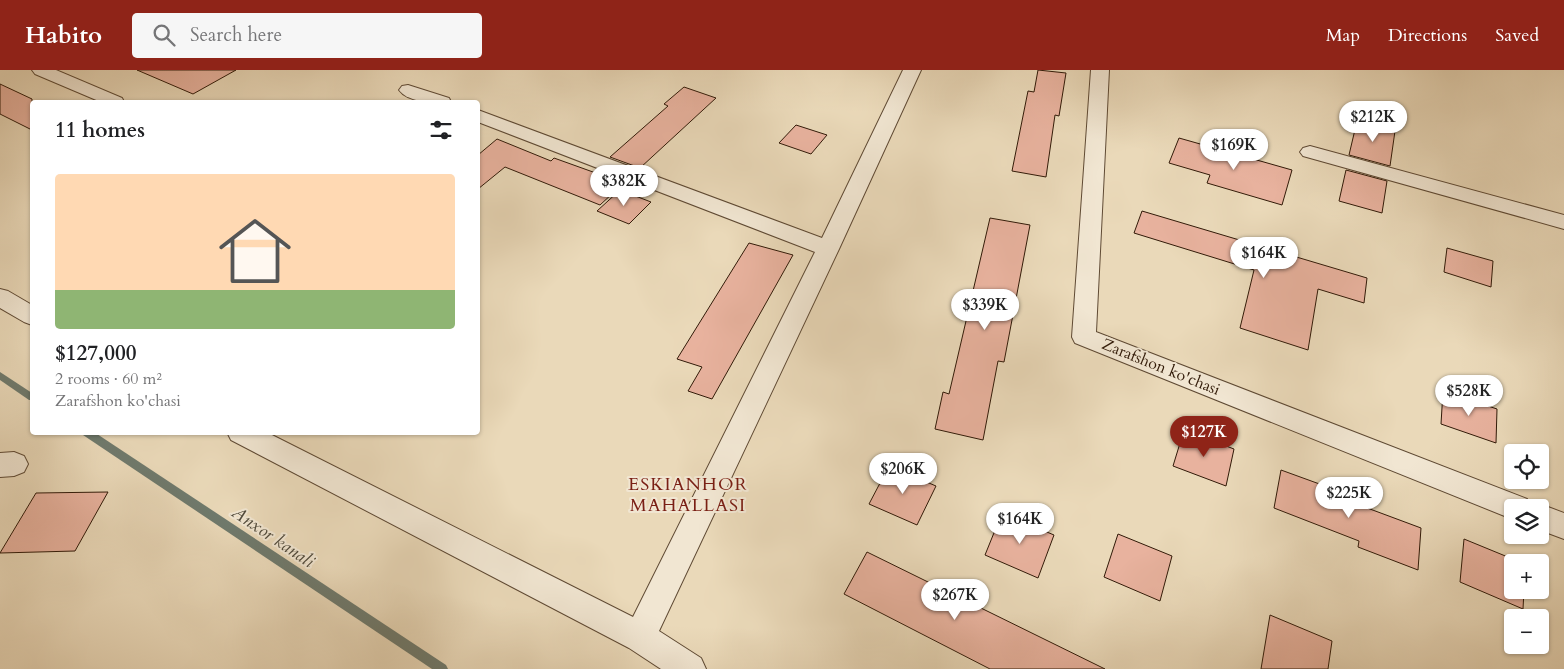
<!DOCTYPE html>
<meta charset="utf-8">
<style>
body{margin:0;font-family:Cardo,serif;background:#f6f6f6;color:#202124;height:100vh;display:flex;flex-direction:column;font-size:19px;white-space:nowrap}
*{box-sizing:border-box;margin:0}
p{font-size:16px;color:#757577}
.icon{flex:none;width:28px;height:28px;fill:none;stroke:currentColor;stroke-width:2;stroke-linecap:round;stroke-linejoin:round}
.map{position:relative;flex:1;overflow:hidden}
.sheet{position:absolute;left:30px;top:30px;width:450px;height:335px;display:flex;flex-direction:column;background:#fff;border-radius:5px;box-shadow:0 1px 4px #0004}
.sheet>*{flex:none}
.fabs{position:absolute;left:1504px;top:374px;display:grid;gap:10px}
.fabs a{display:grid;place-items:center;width:45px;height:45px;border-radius:5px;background:#fff;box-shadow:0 1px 4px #0004;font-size:25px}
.price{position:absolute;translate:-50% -42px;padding:0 11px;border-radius:18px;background:#fff;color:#222;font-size:16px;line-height:32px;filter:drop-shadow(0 1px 2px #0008)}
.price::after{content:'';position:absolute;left:50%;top:30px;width:15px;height:11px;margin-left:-8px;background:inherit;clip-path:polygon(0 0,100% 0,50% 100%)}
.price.active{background:#8f2418;color:#fff}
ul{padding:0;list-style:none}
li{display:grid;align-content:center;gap:10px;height:265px;padding:0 25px}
li span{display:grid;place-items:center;height:155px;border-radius:5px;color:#555}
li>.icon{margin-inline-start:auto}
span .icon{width:90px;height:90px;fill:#fffc;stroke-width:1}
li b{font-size:21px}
h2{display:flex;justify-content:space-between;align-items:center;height:60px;padding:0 25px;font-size:21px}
header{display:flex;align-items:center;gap:30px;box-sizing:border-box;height:70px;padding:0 25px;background:#8f2418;color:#fff}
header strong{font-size:24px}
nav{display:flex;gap:28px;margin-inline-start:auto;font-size:18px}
.search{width:350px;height:45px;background:#f6f6f6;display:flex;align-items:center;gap:12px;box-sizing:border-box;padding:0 18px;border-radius:5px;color:#757577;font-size:19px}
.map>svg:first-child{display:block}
</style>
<header>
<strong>Habito</strong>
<div class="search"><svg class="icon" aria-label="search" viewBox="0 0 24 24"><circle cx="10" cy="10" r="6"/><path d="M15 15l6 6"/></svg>Search here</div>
<nav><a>Map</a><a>Directions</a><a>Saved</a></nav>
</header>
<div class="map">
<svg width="1564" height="599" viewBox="0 0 1564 599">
<rect width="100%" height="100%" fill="#ead9b9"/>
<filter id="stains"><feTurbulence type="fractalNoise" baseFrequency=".004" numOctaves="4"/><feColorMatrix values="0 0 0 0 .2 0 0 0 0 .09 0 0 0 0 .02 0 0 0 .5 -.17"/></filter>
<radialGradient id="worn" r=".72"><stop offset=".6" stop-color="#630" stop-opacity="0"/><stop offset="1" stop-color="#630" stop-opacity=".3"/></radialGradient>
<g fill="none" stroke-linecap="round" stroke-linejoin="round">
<g fill="#6f7a6d" fill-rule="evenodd">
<path d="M0 302 32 323V330H29L0 310Z"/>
<path d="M82 362H94L446 595 448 599H432L83 365Z"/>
</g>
</g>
<g fill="#e8b29e" stroke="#311a08">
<path d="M137 0H236L193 24Z"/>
<path d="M1038 0 1066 3 1059 46 1055 45 1046 107 1012 101 1028 21 1034 22Z"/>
<path d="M0 14 32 29V60L0 44Z"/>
<path d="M684 17 716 28 640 98 610 87 668 36 664 34Z"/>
<path d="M1357 51 1395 61 1390 96 1349 85Z"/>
<path d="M796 55 827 65 811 84 779 73Z"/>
<path d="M1179 68 1292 100 1282 135 1207 113 1210 105 1169 93Z"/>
<path d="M497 69 551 91 554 88 593 102 596 100 626 111 600 135 505 97 478 119V85Z"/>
<path d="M1346 100 1387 111 1382 143 1339 131Z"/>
<path d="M620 120 651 132 629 154 597 141Z"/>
<path d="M1142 141 1367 208 1364 233 1318 219 1308 280 1240 258 1254 200 1134 163Z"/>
<path d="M990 148 1030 155 1004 292 998 291 983 370 935 359 943 322 949 324Z"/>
<path d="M749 173 793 185 712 329 688 321 702 297 677 289Z"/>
<path d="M1447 178 1493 191 1491 217 1444 202Z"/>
<path d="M1443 321 1497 339 1496 373 1441 354Z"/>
<path d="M1184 360 1234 379 1226 416 1173 396Z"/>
<path d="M889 396 936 416 917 455 869 434Z"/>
<path d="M1281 400 1336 420 1335 426 1421 458 1418 500 1358 477 1359 471 1274 438Z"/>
<path d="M108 422 75 481 0 483 36 423Z"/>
<path d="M1002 443 1054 465 1038 508 985 485Z"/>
<path d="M1118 464 1172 486 1160 531 1104 507Z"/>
<path d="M1464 469 1520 492H1512V520H1524L1523 539 1460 512Z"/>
<path d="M867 482 1105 599H990L844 524Z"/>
<path d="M1270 545 1332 571 1328 599H1261Z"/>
</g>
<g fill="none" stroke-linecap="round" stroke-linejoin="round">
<defs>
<g id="minor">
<path d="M32 0H56L122 28 124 32H101L35 4Z"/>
<path d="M903 0H921L839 179 659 561 701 588 706 599H661L629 578 231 370 227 362H266L633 547 815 182 478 52V40L822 168Z"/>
<path d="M1091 0H1109L1096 262 1527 429 1531 438H1512V449L1075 273 1072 267Z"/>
<path d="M408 15 449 28 451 32C438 34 408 33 399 20L402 16Z"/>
<path d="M1310 76 1564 145V159L1303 86 1300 82 1303 78Z"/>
<path d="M0 219 8 221 32 235V255L24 252 0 238Z"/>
<path d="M14 382 24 386 28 394 24 402 14 406 0 407V383Z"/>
<path d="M1540 434 1564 443V469L1540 460V438H1531Z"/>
</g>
</defs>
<use href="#minor" stroke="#5f4a34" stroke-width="2"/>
<use href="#minor" fill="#f1e6d2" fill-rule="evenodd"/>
</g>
<g text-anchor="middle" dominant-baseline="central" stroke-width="4" stroke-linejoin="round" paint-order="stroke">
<g font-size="16" fill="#311a08" stroke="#f1e6d2">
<text transform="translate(1161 297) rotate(22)">Zarafshon ko'chasi</text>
</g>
<g font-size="18" letter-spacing="1" fill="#7a1f14" stroke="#f1e6d2">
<text x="688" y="414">ESKIANHOR<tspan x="688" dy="21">MAHALLASI</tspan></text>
</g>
<g font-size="18" font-style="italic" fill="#504a3b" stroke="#f1e6d2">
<text transform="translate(273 467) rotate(34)">Anxor kanali</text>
</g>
</g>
<rect width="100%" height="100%" filter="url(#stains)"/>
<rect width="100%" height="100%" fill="url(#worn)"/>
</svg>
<div class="fabs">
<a><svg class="icon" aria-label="locate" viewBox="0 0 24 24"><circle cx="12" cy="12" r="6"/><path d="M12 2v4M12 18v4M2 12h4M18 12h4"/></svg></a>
<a><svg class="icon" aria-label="layers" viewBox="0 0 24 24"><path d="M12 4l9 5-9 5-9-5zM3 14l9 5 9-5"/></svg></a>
<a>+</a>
<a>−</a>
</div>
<b class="price" style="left:1373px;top:73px">$212K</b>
<b class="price" style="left:1234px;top:101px">$169K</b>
<b class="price" style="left:624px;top:137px">$382K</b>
<b class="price" style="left:1264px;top:209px">$164K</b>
<b class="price" style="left:985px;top:261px">$339K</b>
<b class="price" style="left:1469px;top:347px">$528K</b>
<b class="price active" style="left:1204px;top:388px">$127K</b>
<b class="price" style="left:903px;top:425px">$206K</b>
<b class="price" style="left:1349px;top:449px">$225K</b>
<b class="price" style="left:1020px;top:475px">$164K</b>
<b class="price" style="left:955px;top:551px">$267K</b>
<section class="sheet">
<h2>11 homes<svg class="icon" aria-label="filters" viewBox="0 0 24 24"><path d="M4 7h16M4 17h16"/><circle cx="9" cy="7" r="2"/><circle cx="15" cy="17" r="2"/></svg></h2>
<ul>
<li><span style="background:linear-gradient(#ffd9b3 75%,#8fb573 0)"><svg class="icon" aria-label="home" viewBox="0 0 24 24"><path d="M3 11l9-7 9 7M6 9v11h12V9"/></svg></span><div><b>$127,000</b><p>2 rooms · 60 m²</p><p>Zarafshon ko'chasi</p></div></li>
</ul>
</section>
</div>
